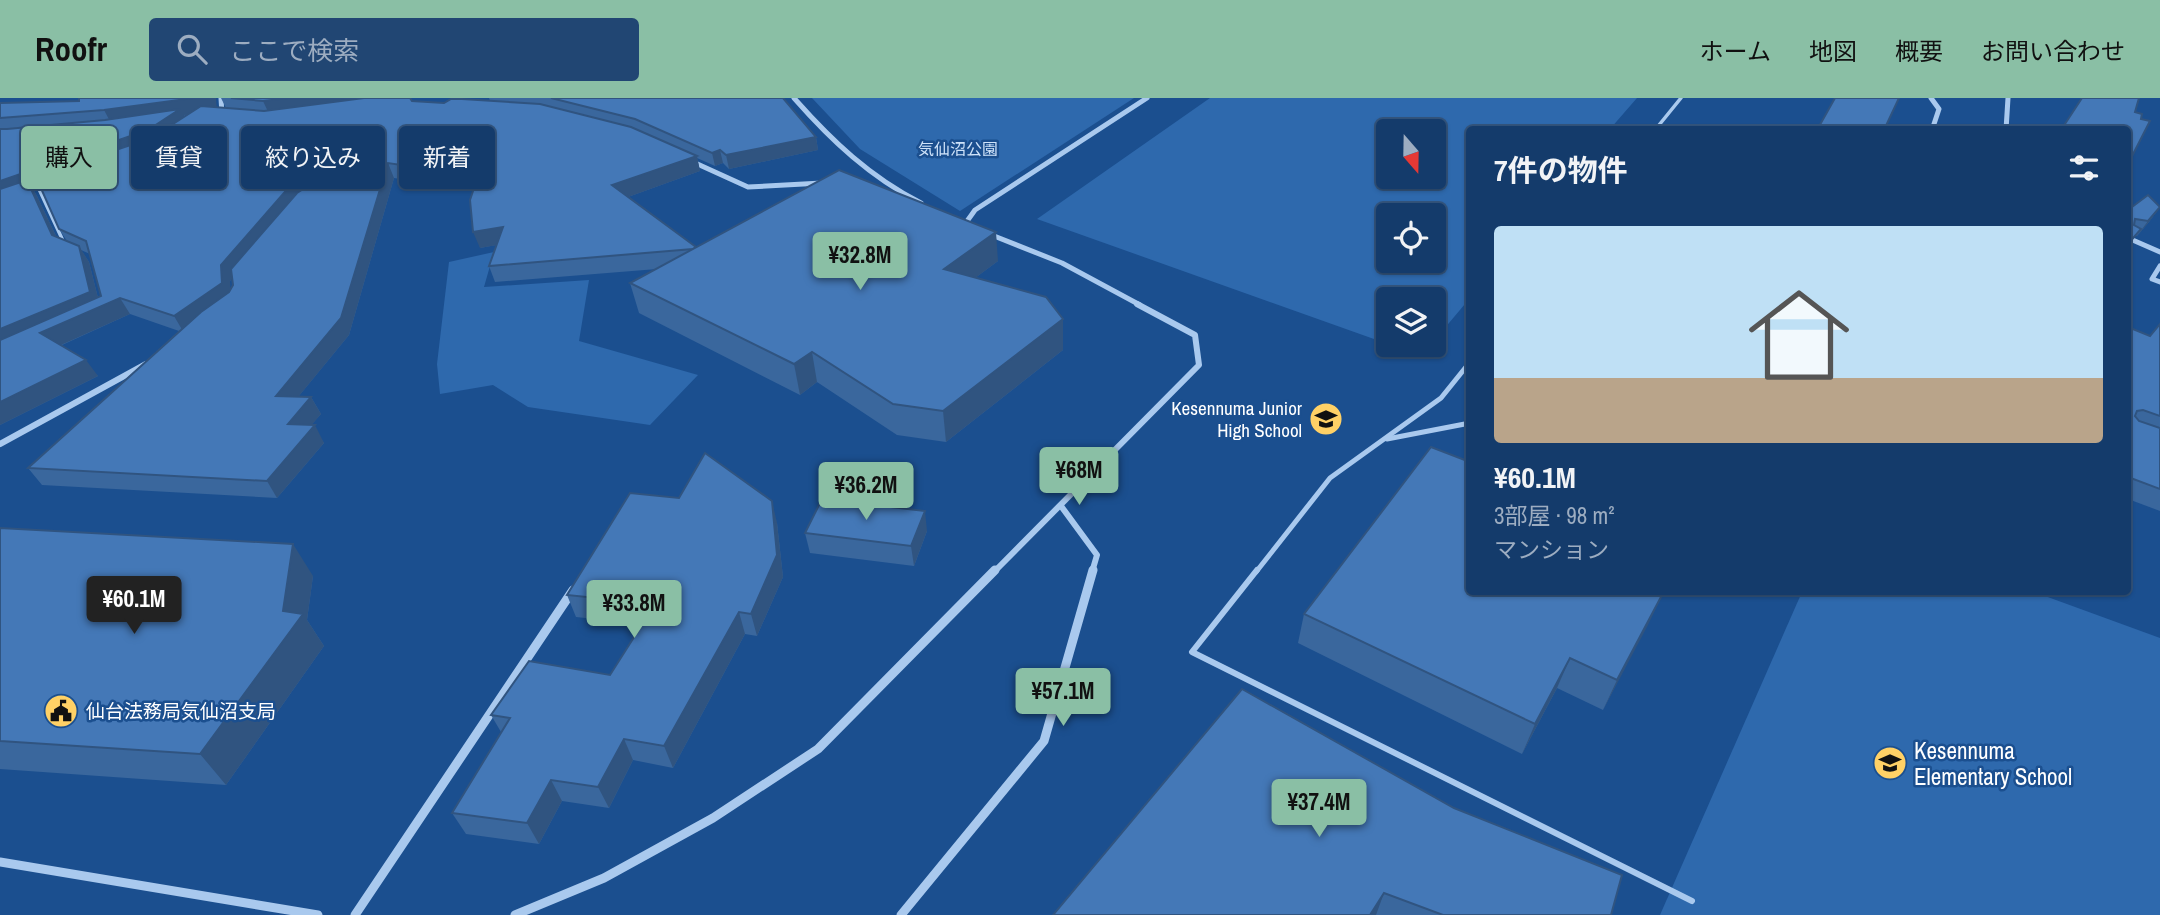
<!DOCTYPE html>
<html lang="ja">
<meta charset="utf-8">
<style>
body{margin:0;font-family:"Archivo Narrow","Noto Sans JP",sans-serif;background:#214673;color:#f1f3f6;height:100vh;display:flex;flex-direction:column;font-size:26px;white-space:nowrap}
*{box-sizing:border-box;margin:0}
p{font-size:23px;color:#9dadc1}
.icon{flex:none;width:38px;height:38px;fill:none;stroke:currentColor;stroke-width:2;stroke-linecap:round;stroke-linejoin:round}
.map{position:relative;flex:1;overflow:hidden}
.details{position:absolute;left:1466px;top:28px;width:665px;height:469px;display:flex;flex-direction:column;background:#143b6b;border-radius:7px;box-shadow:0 2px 5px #0004,0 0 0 2px #33557e}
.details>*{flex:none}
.top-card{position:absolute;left:21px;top:28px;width:665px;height:63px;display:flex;gap:14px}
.needle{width:46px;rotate:160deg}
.controls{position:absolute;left:1376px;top:21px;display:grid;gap:14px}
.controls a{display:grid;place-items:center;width:70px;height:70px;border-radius:7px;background:#143b6b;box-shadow:0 2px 5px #0004,0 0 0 2px #33557e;font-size:35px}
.price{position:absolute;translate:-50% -60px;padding:0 16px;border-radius:7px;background:#8abfa5;color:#111;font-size:23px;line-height:46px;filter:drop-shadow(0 2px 4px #0008)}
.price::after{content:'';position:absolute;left:50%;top:42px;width:21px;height:16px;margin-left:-10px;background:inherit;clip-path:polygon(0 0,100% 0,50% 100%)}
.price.active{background:#222;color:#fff}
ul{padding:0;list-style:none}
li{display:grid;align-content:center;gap:14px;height:371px;padding:0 28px}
li span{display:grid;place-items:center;height:217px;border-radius:7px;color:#555}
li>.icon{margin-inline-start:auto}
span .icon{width:126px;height:126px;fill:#fffc;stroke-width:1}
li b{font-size:30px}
h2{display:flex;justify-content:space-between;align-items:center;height:84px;padding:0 28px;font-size:30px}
.pill{padding:0 24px;border-radius:7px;background:#143b6b;box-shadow:0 2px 5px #0004,0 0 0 2px #33557e;font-size:24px;line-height:63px}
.pill.active{background:#8abfa5;color:#111}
header{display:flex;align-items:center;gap:42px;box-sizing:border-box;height:98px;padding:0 35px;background:#8abfa5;color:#111}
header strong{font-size:33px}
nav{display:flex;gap:38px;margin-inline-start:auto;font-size:24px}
.search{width:490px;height:63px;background:#214673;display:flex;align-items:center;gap:18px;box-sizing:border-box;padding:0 24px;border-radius:7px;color:#9dadc1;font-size:26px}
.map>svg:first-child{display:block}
</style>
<header>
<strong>Roofr</strong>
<div class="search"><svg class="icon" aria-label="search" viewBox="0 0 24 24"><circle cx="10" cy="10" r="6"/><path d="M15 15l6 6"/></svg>ここで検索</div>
<nav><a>ホーム</a><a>地図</a><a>概要</a><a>お問い合わせ</a></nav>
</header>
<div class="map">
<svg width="2160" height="817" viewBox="0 0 2160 817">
<rect width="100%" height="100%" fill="#1b4f8f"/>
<g fill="#2e69ad" fill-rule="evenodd">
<path d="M812 0H1134L960 113 860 51Z"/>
<path d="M1210 0H1637L1610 31 1470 32V200L1433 244V201H1388V246L1037 121ZM1388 33H1433V79H1388ZM1388 117H1433V163H1388Z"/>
<path d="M494 154 484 189 589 182 579 243 698 277 650 327 528 309 493 287 440 296 437 266 449 164Z"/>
<path d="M1802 494H2034L2160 540V817H1660Z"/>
</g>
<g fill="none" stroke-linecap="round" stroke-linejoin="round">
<g stroke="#a9c9ee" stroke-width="3.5">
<path d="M1655 32 1681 0"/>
<path d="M39 91 64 145"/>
</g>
<g stroke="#a9c9ee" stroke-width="5">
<path d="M1387 341 1470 325"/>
<path d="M1256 474 1330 380 1441 300 1470 264"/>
</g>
<path stroke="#a9c9ee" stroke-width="6" d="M1257 472 1192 554 1692 803"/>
<g stroke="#a9c9ee" stroke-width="5">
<path d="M221 0 222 17"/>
<path d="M794 0C832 43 870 79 921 105"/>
<path d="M1931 0 1939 11 1932 32"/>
<path d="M2006 32 2008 0"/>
<path d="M693 64 748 89 822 85"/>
<path d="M965 126 975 112 1147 0"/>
<path d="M989 136 1062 165 1140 207"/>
<path d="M2128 140 2160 154"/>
<path d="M2160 168 2152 181 2160 184"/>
</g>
<g stroke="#a9c9ee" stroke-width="6">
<path d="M0 346 146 266"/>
<path d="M1061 408 1097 457 1092 474"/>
<path d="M994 474 1199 267 1195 237 1137 206"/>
</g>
<g stroke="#a9c9ee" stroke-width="9">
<path d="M0 764 318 817"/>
<path d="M355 817 573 492"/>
<path d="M515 817 604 780 713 720 818 651 995 472"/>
<path d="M901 817 1044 643 1093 472"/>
</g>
</g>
<g fill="#3a679d" fill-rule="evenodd">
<path d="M221 0H410L412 3 444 5 490 3 489 0H783L816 39 818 52 729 71 723 65 715 68 697 60 700 73 628 99 696 149 998 163 975 180 1063 221V252L946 344 897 337 817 284 800 297 639 215 630 185 657 171 495 184 489 168 496 147 480 150 473 92 394 80 349 237 298 299H311L321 316 311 327 324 345 277 400 42 387 28 370 179 233 130 216 62 247 98 278 0 327V5L79 3 226 10ZM40 88 59 131 67 143 56 138 37 98 33 91ZM81 152 90 156 101 198 98 200 89 164ZM232 180 233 187 230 192V183Z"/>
<path d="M2160 109 2149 124 2137 138H2136L2128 112Z"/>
<path d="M2160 226V413L2128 401V229L2150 238Z"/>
<path d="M777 425 783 479 757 538 745 536 673 670 633 662 609 710 562 703 539 746 466 736 452 715 501 634 491 617 610 577 642 526 576 519 567 497Z"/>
<path d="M0 430 313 478 307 522 324 548 226 687 0 671Z"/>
<path d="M927 433 914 468 810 455 805 435Z"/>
<path d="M1470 494 1662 497 1603 612 1557 590 1522 656 1298 545 1304 516Z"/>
<path d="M1242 591 1611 817H1053Z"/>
</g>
<g fill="#305480">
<path d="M194 0H216L217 13 184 17 188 26 156 47 33 91 37 98 63 153 0 102V83L112 27 104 12Z"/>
<path d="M288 0H409L270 18 263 3Z"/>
<path d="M377 32 383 47 297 103 230 183 231 202 184 235 174 218 290 88Z"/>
<path d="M816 39 818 52 729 71 726 57Z"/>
<path d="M720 52 723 65 715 68 712 55Z"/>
<path d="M697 58 700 73 617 103 612 87Z"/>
<path d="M388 65 394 80 349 237 285 315 276 298Z"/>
<path d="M2160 109 2149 124 2137 138 2148 123Z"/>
<path d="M503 129 509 145 480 150 473 134Z"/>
<path d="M996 134 998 163 947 201 944 171Z"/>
<path d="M79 148 89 164 100 208 120 200 130 216 52 251 0 253V231Z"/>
<path d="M1063 221V252L946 344 943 313Z"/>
<path d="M812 254 817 284 800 297 794 266Z"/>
<path d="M86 262 98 278 0 327V304Z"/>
<path d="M311 299 321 316 298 343 288 326Z"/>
<path d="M315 327 324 345 277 400 267 383Z"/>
<path d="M772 403 777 425 783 479 757 538 751 516Z"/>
<path d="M925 413 927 433 914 468 911 448Z"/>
<path d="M293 446 313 478 307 522 324 548 226 687 200 656 283 513Z"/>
<path d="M1662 497 1648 527 1603 612 1617 582Z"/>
<path d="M739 514 745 536 673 670 664 648Z"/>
<path d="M1570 560 1557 590 1522 656 1535 626Z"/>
<path d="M624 641 633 662 609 710 598 689Z"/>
<path d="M551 682 562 703 539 746 527 725Z"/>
<path d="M1384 795 1376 817H1370Z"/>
</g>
<g fill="#4478b7" stroke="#305480" stroke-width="2">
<path d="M79 0H194L104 12 0 20V5L79 3Z"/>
<path d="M231 0H288L263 3Z"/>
<path d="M364 0H410L412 3 444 5 451 1H462L540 6 631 29 697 58 612 87 696 149 693 151 489 168 503 129 473 134 470 102 478 78 388 65 341 220 276 298 311 299 288 326 315 327 267 383 28 370 201 214 229 194 233 187 231 171 297 95 383 40 385 36 383 32H377L290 88 221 167 222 185 174 218 120 200 40 235 86 262 0 304V242L101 198 86 143 59 131 36 79 151 40 201 8 264 13Z"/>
<path d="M551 0H783L816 39 726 57 720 52 712 55 635 21Z"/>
<path d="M1835 0H1899L1884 32H1817Z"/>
<path d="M2082 0H2139L2135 14 2142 16 2141 21 2150 23 2128 66V32H2061Z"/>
<path d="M180 11 148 32 0 83V31H7L105 22Z"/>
<path d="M839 72 996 134 944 171 1046 199 1063 221 943 313 893 306 812 254 794 266 630 185Z"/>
<path d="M27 82 52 137 79 148 90 194 0 231V91Z"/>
<path d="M2148 97 2160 109 2148 123 2135 121 2134 127 2141 131 2128 146V112Z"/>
<path d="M2160 226V318L2143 312 2137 313 2135 318 2139 323 2160 330V391L2128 379V229L2150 238Z"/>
<path d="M1431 349 1470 364V494H1654L1662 497 1617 582 1570 560 1535 626 1304 516Z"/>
<path d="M705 355 772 403 777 457 751 516 739 514 664 648 624 641 598 689 551 682 527 725 452 715 510 620 491 617 529 563 610 577 655 506 567 497 630 395 679 400Z"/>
<path d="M822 401 925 413 911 448 805 435Z"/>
<path d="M0 430 293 446 283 513 303 516 200 656 0 643Z"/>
<path d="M1242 591 1454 710 1622 777 1611 817H1443L1384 795 1370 817H1053Z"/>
</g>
<defs>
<symbol id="school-disc" viewBox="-11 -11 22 22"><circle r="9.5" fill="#ffd166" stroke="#1b4f8f"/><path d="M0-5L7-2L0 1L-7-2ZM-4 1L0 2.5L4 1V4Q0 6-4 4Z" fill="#111"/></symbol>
<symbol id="civic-disc" viewBox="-11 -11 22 22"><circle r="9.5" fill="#ffd166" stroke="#1b4f8f"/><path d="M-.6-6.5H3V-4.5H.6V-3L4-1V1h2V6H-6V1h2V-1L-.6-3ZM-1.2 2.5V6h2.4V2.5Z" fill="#111"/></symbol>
</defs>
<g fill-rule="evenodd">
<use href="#school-disc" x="1307" y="302" width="38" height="38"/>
<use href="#civic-disc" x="42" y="594" width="38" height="38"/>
<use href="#school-disc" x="1871" y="646" width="38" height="38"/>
</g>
<g text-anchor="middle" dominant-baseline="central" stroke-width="5" stroke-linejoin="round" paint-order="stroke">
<g font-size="16" fill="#cfe3fa" stroke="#1b4f8f">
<text x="958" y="51">気仙沼公園</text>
</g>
<g font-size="19" fill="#fff" stroke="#1b4f8f" text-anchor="end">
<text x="1302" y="310">Kesennuma Junior<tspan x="1302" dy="22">High School</tspan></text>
<text x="86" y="613" text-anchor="start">仙台法務局気仙沼支局</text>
</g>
<g font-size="23" fill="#fff" stroke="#1b4f8f" text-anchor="start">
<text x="1914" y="652">Kesennuma<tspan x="1914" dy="26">Elementary School</tspan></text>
</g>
</g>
</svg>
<div class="controls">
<a><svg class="needle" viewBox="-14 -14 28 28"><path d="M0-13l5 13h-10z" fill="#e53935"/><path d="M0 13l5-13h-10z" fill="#9dadc1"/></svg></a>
<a><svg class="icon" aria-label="locate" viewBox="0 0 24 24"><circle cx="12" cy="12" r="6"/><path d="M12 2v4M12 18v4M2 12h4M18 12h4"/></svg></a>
<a><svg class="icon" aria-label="layers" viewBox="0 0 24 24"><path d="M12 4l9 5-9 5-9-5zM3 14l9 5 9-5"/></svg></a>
</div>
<b class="price" style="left:860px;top:194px">¥32.8M</b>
<b class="price" style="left:1079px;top:409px">¥68M</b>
<b class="price" style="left:866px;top:424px">¥36.2M</b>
<b class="price active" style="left:134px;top:538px">¥60.1M</b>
<b class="price" style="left:634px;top:542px">¥33.8M</b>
<b class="price" style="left:1063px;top:630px">¥57.1M</b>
<b class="price" style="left:1319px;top:741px">¥37.4M</b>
<div class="top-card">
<a class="pill active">購入</a>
<a class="pill">賃貸</a>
<a class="pill">絞り込み</a>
<a class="pill">新着</a>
</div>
<section class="details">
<h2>7件の物件<svg class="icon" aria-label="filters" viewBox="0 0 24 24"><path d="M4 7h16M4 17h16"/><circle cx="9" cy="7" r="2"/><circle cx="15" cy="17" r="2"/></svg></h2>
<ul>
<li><span style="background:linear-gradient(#bfe0f5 70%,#b9a48a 0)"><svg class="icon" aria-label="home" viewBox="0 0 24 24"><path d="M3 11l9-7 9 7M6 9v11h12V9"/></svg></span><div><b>¥60.1M</b><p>3部屋 · 98 m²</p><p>マンション</p></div></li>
</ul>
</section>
</div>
